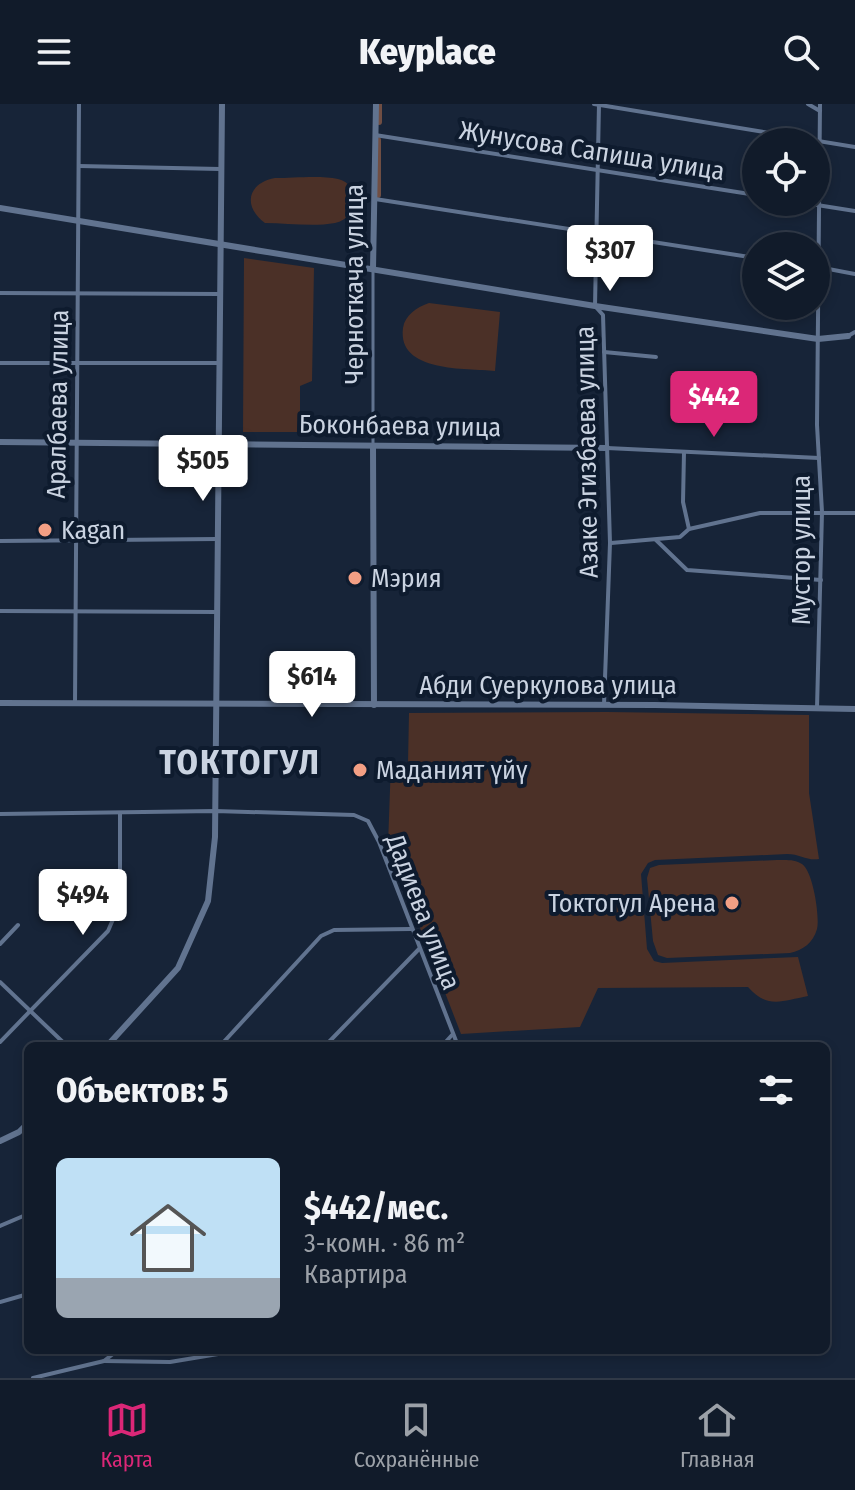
<!DOCTYPE html>
<html lang="ru">
<meta charset="utf-8">
<style>
body{margin:0;font-family:"Fira Sans Condensed",sans-serif;background:#1e2836;color:#f1f3f6;height:100vh;display:flex;flex-direction:column;font-size:30px;white-space:nowrap}
*{box-sizing:border-box;margin:0}
p{font-size:26px;color:#9ca1a8}
.icon{flex:none;width:44px;height:44px;fill:none;stroke:currentColor;stroke-width:2;stroke-linecap:round;stroke-linejoin:round}
.map{position:relative;flex:1;overflow:hidden}
.panel{position:absolute;left:24px;top:938px;width:806px;height:312px;display:flex;flex-direction:column;background:#111b2a;border-radius:12px;box-shadow:0 4px 12px #0003,0 0 0 2px #303947}
.panel>*{flex:none}
.fabs{position:absolute;left:742px;top:24px;display:grid;gap:16px}
.fabs a{display:grid;place-items:center;width:88px;height:88px;border-radius:50%;background:#111b2a;box-shadow:0 4px 12px #0003,0 0 0 2px #303947;font-size:40px}
.price{position:absolute;translate:-50% -68px;padding:0 18px;border-radius:8px;background:#fff;color:#222;font-size:26px;line-height:52px;filter:drop-shadow(0 2px 4px #0008)}
.price::after{content:'';position:absolute;left:50%;top:48px;width:24px;height:18px;margin-left:-12px;background:inherit;clip-path:polygon(0 0,100% 0,50% 100%)}
.price.current{background:#db2777;color:#fff}
ul{padding:0;list-style:none}
li{display:flex;align-items:center;gap:24px;height:200px;padding:0 32px}
li span{display:grid;place-items:center;flex:none;width:224px;height:160px;border-radius:12px;color:#555}
li>.icon{margin-inline-start:auto}
span .icon{width:96px;height:96px;fill:#fffc;stroke-width:1}
li b{font-size:34px}
h2{display:flex;justify-content:space-between;align-items:center;height:96px;padding:0 32px;font-size:34px}
header{display:flex;justify-content:space-between;align-items:center;height:104px;padding:0 32px;background:#111b2a;font-size:36px;font-weight:800}
.dock{display:flex;justify-content:space-around;align-items:center;height:112px;border-top:2px solid #303947;background:#111b2a;font-size:22px;color:#9ca1a8}
.dock a{display:grid;justify-items:center;gap:4px}
.dock .current{color:#db2777}
.map>svg:first-child{display:block}
</style>
<header><svg class="icon" aria-label="menu" viewBox="0 0 24 24"><path d="M4 6h16M4 12h16M4 18h16"/></svg>Keyplace<svg class="icon" aria-label="search" viewBox="0 0 24 24"><circle cx="10" cy="10" r="6"/><path d="M15 15l6 6"/></svg></header>
<div class="map">
<svg width="855" height="1274" viewBox="0 0 855 1274">
<rect width="100%" height="100%" fill="#172438"/>
<g fill="#4b3027">
<path d="M275 74C293 74 321 71 338 75 362 81 358 115 335 119 313 123 287 119 265 119 242 102 248 79 275 74Z"/>
<path d="M244 154 314 164 312 277 300 282V328H243Z"/>
<path d="M429 199 500 208 495 267C467 264 397 269 403 224 405 211 417 203 429 199Z"/>
<path d="M607 608 809 611V689L819 755C807 757 800 750 787 750L655 756 648 759 641 770 647 845 654 857 662 859 798 853 808 892C782 897 767 905 748 883L598 884 580 923 461 930 388 741 391 658 408 659 409 609Z"/>
<path d="M777 756C785 756 795 755 802 760 813 767 820 813 817 825 813 839 803 846 790 849L667 854 658 851 653 837 647 774 650 764 659 761Z"/>
</g>
<g fill="none" stroke-linecap="round" stroke-linejoin="round">
<g stroke="#704e43" stroke-width="6">
<path d="M379 18V0"/>
<path d="M378 91V36"/>
</g>
<path stroke="#61738f" stroke-width="3" d="M373 166V342"/>
<g stroke="#61738f" stroke-width="4">
<path d="M594 0 855 43"/>
<path d="M599 0 595 202 603 211 610 439 604 601"/>
<path d="M808 0 820 7"/>
<path d="M375 31 756 91"/>
<path d="M79 62 220 65"/>
<path d="M375 95 756 154"/>
<path d="M798 98 855 107"/>
<path d="M818 163 855 170"/>
<path d="M0 189 220 190"/>
<path d="M848 232 855 228"/>
<path d="M604 248 656 253"/>
<path d="M0 259H219"/>
<path d="M607 344 819 354"/>
<path d="M684 348 683 398 689 425"/>
<path d="M656 436 687 466 821 476"/>
<path d="M0 437 217 435"/>
<path d="M611 439 680 433 689 425 760 409H855"/>
<path d="M0 507 217 508"/>
<path d="M75 600 79 0"/>
<path d="M817 604 822 408 817 321 820 0"/>
<path d="M0 710 215 707 354 711 368 717 379 738 458 942"/>
<path d="M0 840 18 821"/>
<path d="M0 878 67 942"/>
<path d="M0 938 108 827 120 799V709"/>
<path d="M220 942 321 832 334 826 411 825"/>
<path d="M325 942 419 845"/>
<path d="M442 942 452 931"/>
<path d="M0 1122 28 1110"/>
<path d="M0 1198 28 1190"/>
<path d="M104 1257 170 1258 242 1246"/>
<path d="M33 1274 104 1257 118 1246"/>
</g>
<g stroke="#61738f" stroke-width="6">
<path d="M0 104 595 202 818 235 848 232"/>
<path d="M373 165 376 0"/>
<path d="M0 338 607 344"/>
<path d="M373 342 374 601"/>
<path d="M0 599 655 601 855 605"/>
<path d="M107 942 178 864 208 797 215 733 222 0"/>
<path d="M0 1037 19 1028 28 1019"/>
</g>
</g>
<g fill="#f39f84" stroke="#0e1b2e" stroke-width="3">
<circle cx="45" cy="426" r="8"/>
<circle cx="355" cy="474" r="8"/>
<circle cx="360" cy="666" r="8"/>
<circle cx="732" cy="799" r="8"/>
</g>
<g text-anchor="middle" dominant-baseline="central" stroke-width="8" stroke-linejoin="round" paint-order="stroke">
<g font-size="26" fill="#cad3e1" stroke="#0e1b2e">
<text transform="translate(592 47) rotate(9)">Жунусова Сапиша улица</text>
<text transform="translate(354 180) rotate(-90)">Черноткача улица</text>
<text transform="translate(58 300) rotate(-89)">Аралбаева улица</text>
<text transform="translate(400 322) rotate(1)">Боконбаева улица</text>
<text transform="translate(587 348) rotate(-91)">Азаке Эгизбаева улица</text>
<text transform="translate(801 446) rotate(-90)">Мустор улица</text>
<text x="548" y="581">Абди Суеркулова улица</text>
<text transform="translate(423 808) rotate(69)">Дадиева улица</text>
</g>
<g font-size="26" fill="#cad3e1" stroke="#0e1b2e" text-anchor="start">
<text x="61" y="426">Kagan</text>
<text x="371" y="474">Мэрия</text>
<text x="376" y="666">Маданият үйү</text>
<text x="716" y="799" text-anchor="end">Токтогул Арена</text>
</g>
<g font-size="34" font-weight="bold" letter-spacing="2" fill="#cad3e1" stroke="#0e1b2e">
<text x="240" y="658">ТОКТОГУЛ</text>
</g>
</g>
</svg>
<div class="fabs">
<a><svg class="icon" aria-label="locate" viewBox="0 0 24 24"><circle cx="12" cy="12" r="6"/><path d="M12 2v4M12 18v4M2 12h4M18 12h4"/></svg></a>
<a><svg class="icon" aria-label="layers" viewBox="0 0 24 24"><path d="M12 4l9 5-9 5-9-5zM3 14l9 5 9-5"/></svg></a>
</div>
<b class="price" style="left:610px;top:189px">$307</b>
<b class="price current" style="left:714px;top:335px">$442</b>
<b class="price" style="left:203px;top:399px">$505</b>
<b class="price" style="left:312px;top:615px">$614</b>
<b class="price" style="left:83px;top:833px">$494</b>
<section class="panel">
<h2>Объектов: 5<svg class="icon" aria-label="filters" viewBox="0 0 24 24"><path d="M4 7h16M4 17h16"/><circle cx="9" cy="7" r="2"/><circle cx="15" cy="17" r="2"/></svg></h2>
<ul>
<li><span style="background:linear-gradient(#bfe0f5 75%,#9aa5b1 0)"><svg class="icon" aria-label="home" viewBox="0 0 24 24"><path d="M3 11l9-7 9 7M6 9v11h12V9"/></svg></span><div><b>$442/мес.</b><p>3-комн. · 86 m²</p><p>Квартира</p></div></li>
</ul>
</section>
</div>
<nav class="dock">
<a class="current"><svg class="icon" aria-label="map" viewBox="0 0 24 24"><path d="M3 6l6-2 6 2 6-2v14l-6 2-6-2-6 2zM9 4v14M15 6v14"/></svg>Карта</a>
<a><svg class="icon" aria-label="saved" viewBox="0 0 24 24"><path d="M7 4h10v16l-5-4-5 4z"/></svg>Сохранённые</a>
<a><svg class="icon" aria-label="home" viewBox="0 0 24 24"><path d="M3 11l9-7 9 7M6 9v11h12V9"/></svg>Главная</a>
</nav>
